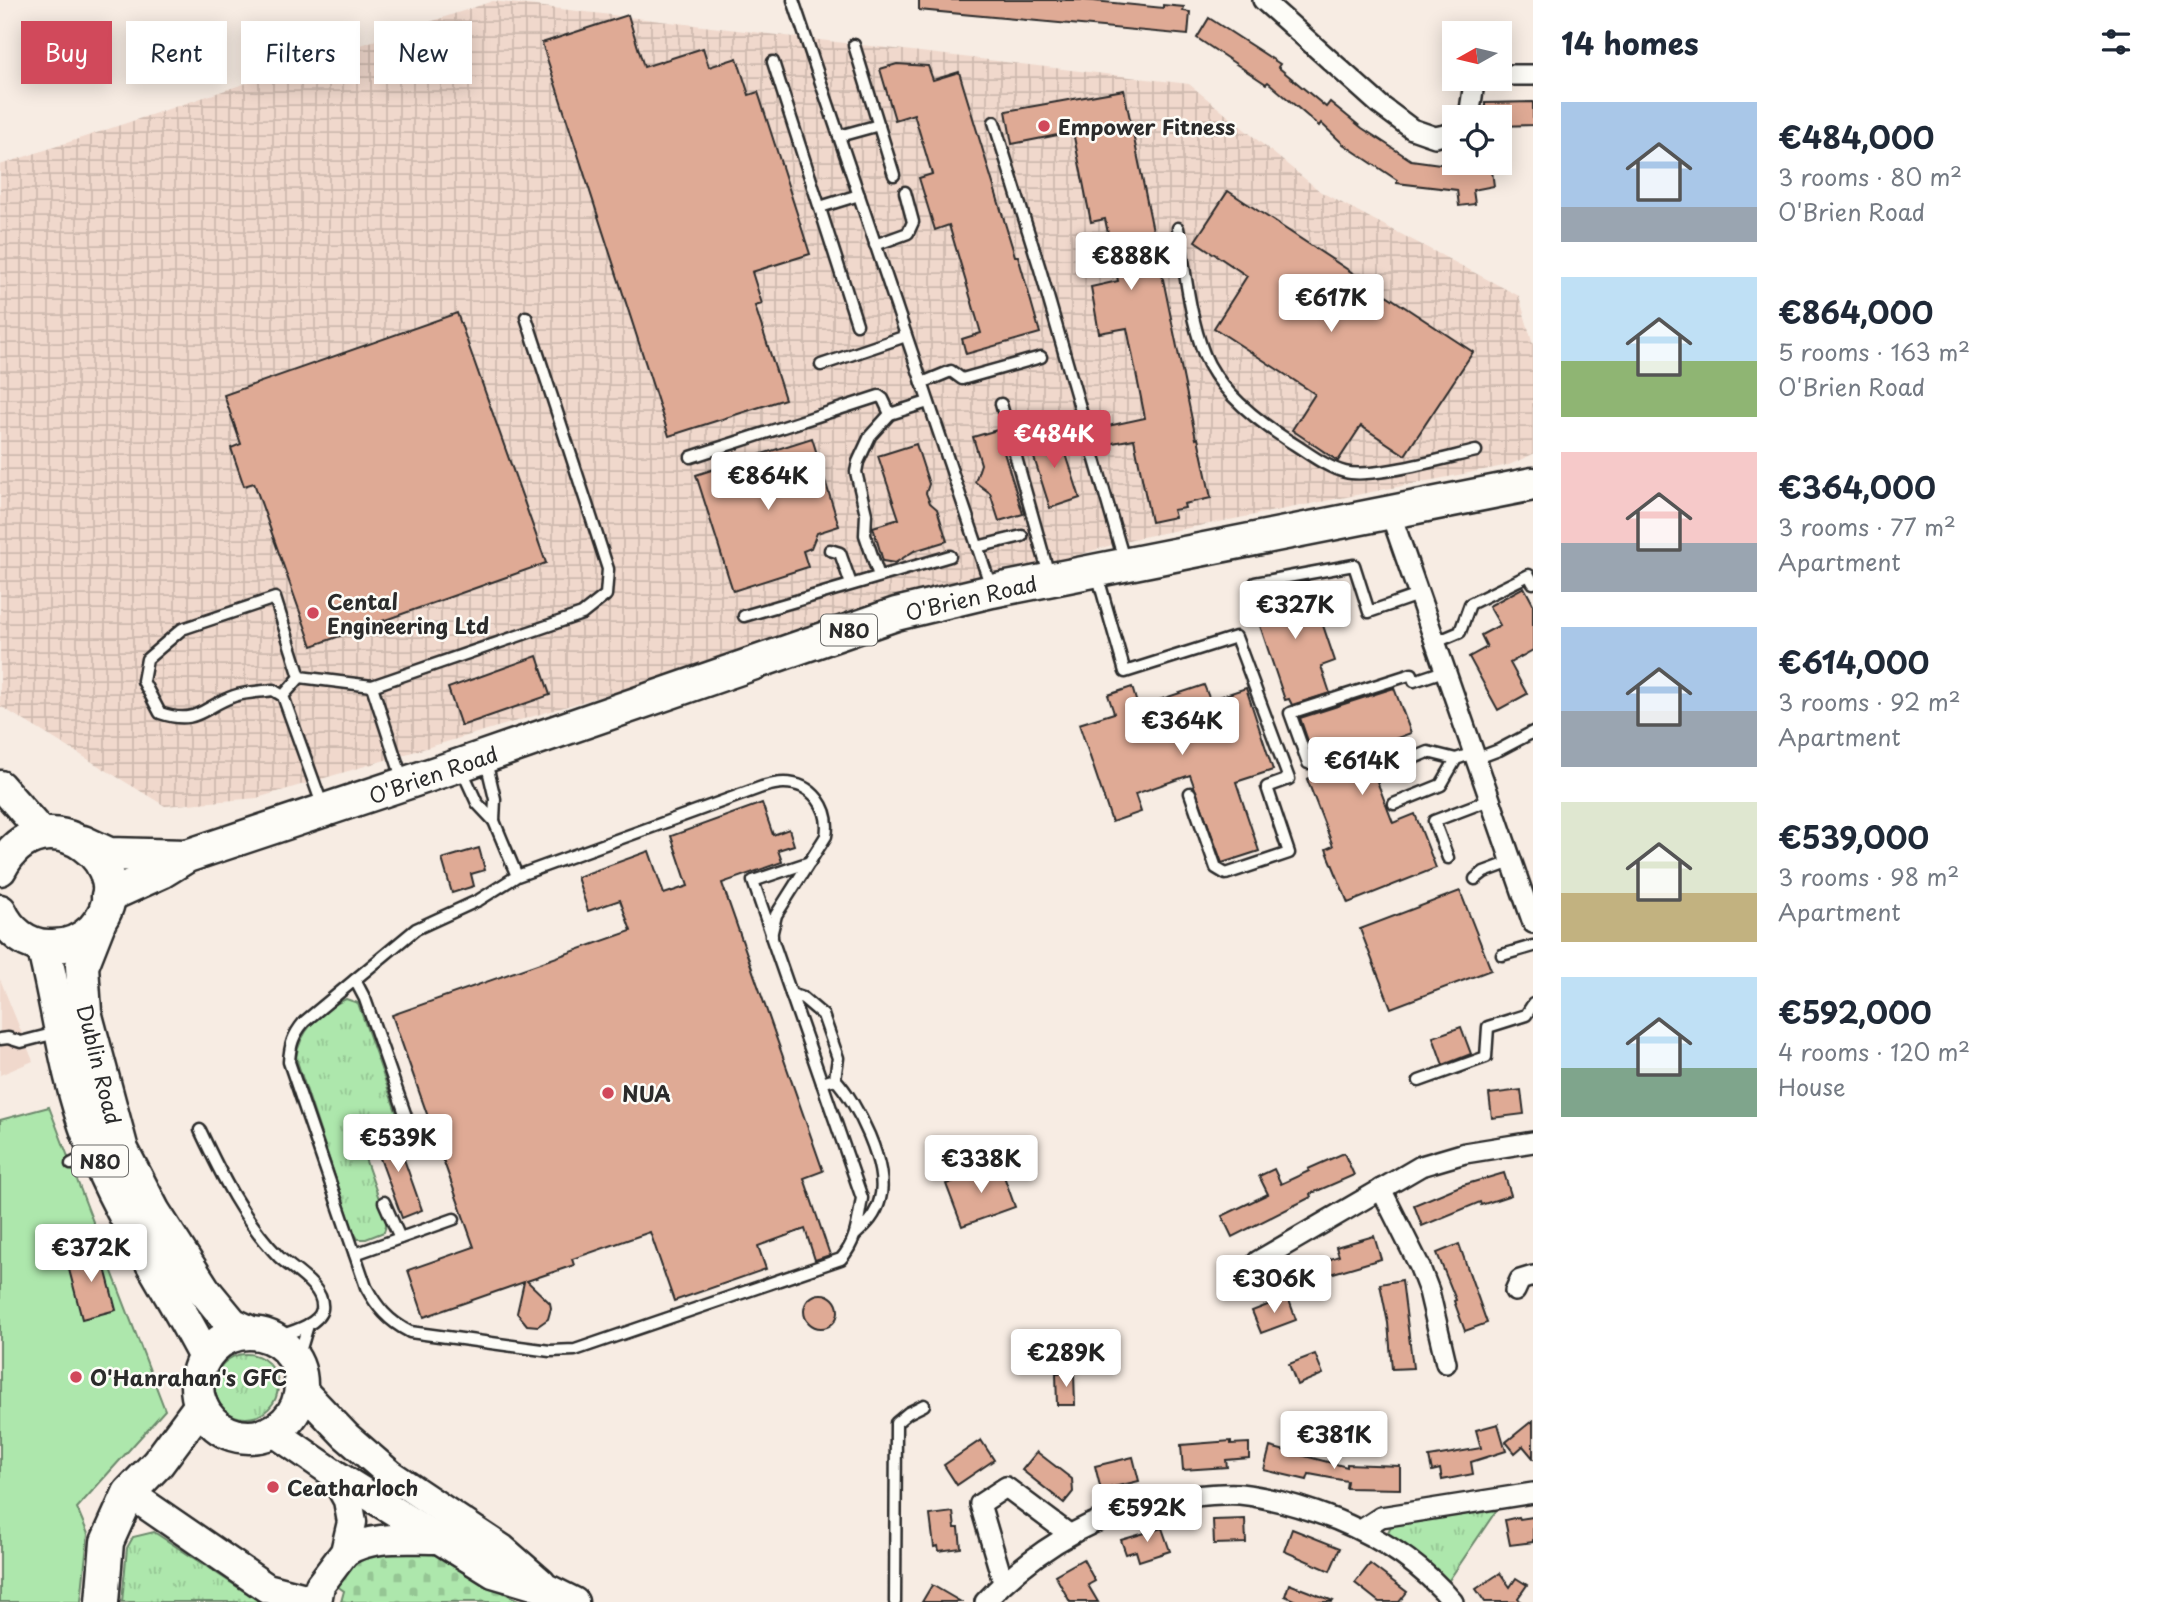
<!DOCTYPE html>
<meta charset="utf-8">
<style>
body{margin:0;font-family:"Playpen Sans",sans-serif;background:#f6f6f7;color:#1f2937;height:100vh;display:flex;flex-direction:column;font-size:26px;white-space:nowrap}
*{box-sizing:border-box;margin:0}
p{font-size:23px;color:#747a83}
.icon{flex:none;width:38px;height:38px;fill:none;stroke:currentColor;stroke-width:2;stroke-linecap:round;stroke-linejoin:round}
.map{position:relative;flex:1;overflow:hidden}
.panel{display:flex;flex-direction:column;background:#fff;width:630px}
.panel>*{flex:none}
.guide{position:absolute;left:21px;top:21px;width:665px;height:63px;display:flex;gap:14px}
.needle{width:46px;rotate:262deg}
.controls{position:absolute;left:1442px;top:21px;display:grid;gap:14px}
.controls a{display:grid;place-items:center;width:70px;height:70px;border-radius:0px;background:#fff;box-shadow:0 4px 18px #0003;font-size:35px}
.price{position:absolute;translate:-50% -60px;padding:0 16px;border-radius:7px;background:#fff;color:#222;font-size:23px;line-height:46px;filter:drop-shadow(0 2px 4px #0008)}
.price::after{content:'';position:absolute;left:50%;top:42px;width:21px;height:16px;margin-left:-10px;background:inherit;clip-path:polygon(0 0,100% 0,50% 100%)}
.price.selected{background:#d1495b;color:#fff}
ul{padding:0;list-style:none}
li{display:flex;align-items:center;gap:21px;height:175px;padding:0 28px}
li span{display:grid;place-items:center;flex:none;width:196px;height:140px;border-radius:0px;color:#555}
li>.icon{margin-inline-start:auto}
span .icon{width:84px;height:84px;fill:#fffc;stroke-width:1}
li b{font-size:30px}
h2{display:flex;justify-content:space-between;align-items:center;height:84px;padding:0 28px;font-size:30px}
.chip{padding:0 24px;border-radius:0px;background:#fff;box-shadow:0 4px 18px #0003;font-size:24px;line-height:63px}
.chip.selected{background:#d1495b;color:#fff}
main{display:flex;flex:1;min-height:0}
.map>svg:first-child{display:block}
</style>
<main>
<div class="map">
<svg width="1533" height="1602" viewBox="0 0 1533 1602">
<defs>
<pattern id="industrial-grid" width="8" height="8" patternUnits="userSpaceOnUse" patternTransform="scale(1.75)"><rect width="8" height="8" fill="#f0d8cc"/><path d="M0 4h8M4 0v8" fill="none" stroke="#cebaaf"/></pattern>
<pattern id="grass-tufts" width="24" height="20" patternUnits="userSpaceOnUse" patternTransform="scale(1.75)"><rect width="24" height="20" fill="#ade7ac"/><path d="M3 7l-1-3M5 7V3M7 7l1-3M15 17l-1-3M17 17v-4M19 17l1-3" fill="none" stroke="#95c694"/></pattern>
<pattern id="cemetery-stones" width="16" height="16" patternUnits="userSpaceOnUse" patternTransform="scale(1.75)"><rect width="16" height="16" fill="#ade7ac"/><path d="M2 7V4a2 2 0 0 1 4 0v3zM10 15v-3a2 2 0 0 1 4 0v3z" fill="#95c694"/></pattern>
</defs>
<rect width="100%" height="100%" fill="#f7ece3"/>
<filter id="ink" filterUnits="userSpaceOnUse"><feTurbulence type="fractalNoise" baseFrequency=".0143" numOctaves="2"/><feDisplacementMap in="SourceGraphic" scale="14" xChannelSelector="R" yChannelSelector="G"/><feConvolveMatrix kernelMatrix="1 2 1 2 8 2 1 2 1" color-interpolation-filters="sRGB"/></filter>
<g filter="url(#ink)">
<path fill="#f0d8cc" d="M0 979 33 1061 0 1075Z"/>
<path fill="url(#industrial-grid)" d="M493 1 1189 84 1321 192 1519 296 1533 345V454L1509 465 1132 539 257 798 165 806 0 706V165Z"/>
<g fill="url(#grass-tufts)" stroke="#6c896c" stroke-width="2">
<path d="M346 999 358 1003 400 1123 358 1138 387 1222 384 1232 366 1239H358L353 1231 296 1058C299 1032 321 1009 346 999Z"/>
<circle cx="246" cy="1386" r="32"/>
<path d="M1502 1502 1445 1586 1390 1540 1388 1532 1393 1522Z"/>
<path d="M154 1532 259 1601 263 1602H122L127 1548 133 1537Z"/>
</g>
<path fill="url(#cemetery-stones)" stroke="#6c896c" stroke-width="2" d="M436 1551 470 1576 522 1602H341L344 1591 337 1586 348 1564 361 1552Z"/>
<path fill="#ade7ac" stroke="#6c896c" stroke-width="2" d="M49 1107 165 1410 77 1508 88 1534 81 1602H0V1120Z"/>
<g fill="#dfaa95" stroke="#2b2b2b" stroke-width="2">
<path d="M919 0H1084L1163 8V5L1184 7 1183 11 1190 12 1188 35 919 10Z"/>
<path d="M628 15 644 67 703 48 709 67 737 58 749 95 758 92 810 254 752 272 762 304 755 306 785 399 669 436 542 43Z"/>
<path d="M1209 18 1280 64 1278 67 1326 107 1330 102 1362 128 1411 160 1462 167 1491 163 1494 186 1473 190 1475 204 1459 206 1457 190 1397 183V180L1343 144 1321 123 1319 126 1268 82 1266 84 1197 38Z"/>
<path d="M897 64 928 66 933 80 959 72 1015 256H1018L1040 333 966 354 962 339 981 333 949 225 935 230 919 178 932 174 914 114 895 120 880 69Z"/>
<path d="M1124 90 1196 439 1198 438 1211 498 1184 504 1185 508 1173 510 1175 517 1151 522 1134 439 1107 444 1103 427 1145 418 1127 328 1099 333 1091 287 1118 281 1105 219 1091 222 1073 132 1012 144 1006 111Z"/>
<path d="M1533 102V125L1500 126V117H1485V103Z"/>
<path d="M1228 191 1473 352 1405 455 1361 426 1338 461 1292 430 1315 394 1214 328 1247 276 1195 241Z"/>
<path d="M457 313 546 563 312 646 254 483 244 486 231 448 241 444 224 395Z"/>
<path d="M997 430 1023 514 999 521 990 493 975 482 981 464 973 437Z"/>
<path d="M1059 432 1080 498 1050 508 1029 442Z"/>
<path d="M812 438 839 526 817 533 811 548 803 551 808 567 733 591 696 475Z"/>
<path d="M916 444 929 484 926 493 930 503 937 509 947 541 914 551 895 563 883 561 873 527 899 519 878 456Z"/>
<path d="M1308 581 1335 661 1321 666 1330 693 1292 705 1289 699 1285 700 1251 599Z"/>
<path d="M1524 587 1533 604V650L1510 663 1527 694 1498 710 1469 657 1487 647 1481 635 1500 625 1489 606Z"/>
<path d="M537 656 550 695 461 726 448 688Z"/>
<path d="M1204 685 1210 700 1246 688 1273 770 1236 782 1259 851 1222 863 1190 775 1135 794 1141 812 1112 822 1079 724 1114 713 1108 695 1132 687 1138 707Z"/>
<path d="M1394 688 1411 733 1365 750 1393 823 1415 814 1436 868 1348 903 1326 849 1333 846 1307 779 1317 775 1314 768 1315 761 1300 718Z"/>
<path d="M762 803 773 835 789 829 794 845 778 850 782 862 722 883 823 1171 804 1178 830 1255 815 1260 805 1229 758 1246 766 1269 674 1301 650 1232 572 1259 574 1265 527 1281 550 1303 551 1308 548 1319 538 1326 527 1325 517 1313 524 1282 424 1317 408 1270 474 1247 392 1015 631 931 620 900 588 911 577 877 649 851 664 894 688 886 671 836Z"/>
<path d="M479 848 485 870 471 874 474 886 452 893 442 859Z"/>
<path d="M1460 891 1491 970 1391 1008 1360 929Z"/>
<path d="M1461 1027 1471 1054 1443 1065 1433 1037Z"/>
<path d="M1521 1090 1524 1114 1492 1118 1489 1094Z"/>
<path d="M394 1131 422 1210 402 1218 373 1139Z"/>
<path d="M1344 1153 1354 1175 1310 1194 1311 1197 1232 1237 1222 1216 1268 1194 1259 1176 1274 1169 1281 1184 1309 1171 1308 1169Z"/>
<path d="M1000 1165 1015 1207 962 1226 946 1184Z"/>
<path d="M1504 1173 1511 1195 1481 1205 1480 1202 1422 1226 1414 1205 1460 1186Z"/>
<path d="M1374 1236 1381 1259 1306 1281 1308 1293 1297 1297 1293 1284 1287 1286 1284 1276 1339 1256 1336 1247Z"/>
<path d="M1459 1244 1487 1323 1465 1331 1454 1301 1456 1300 1437 1253Z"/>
<path d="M100 1249 116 1310 82 1319 66 1258Z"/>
<path d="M1402 1280 1413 1368 1392 1369 1388 1323 1380 1284Z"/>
<circle cx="821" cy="1311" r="17"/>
<path d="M1288 1297 1296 1320 1261 1333 1252 1311Z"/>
<path d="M1315 1354 1323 1374 1297 1385 1289 1364Z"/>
<path d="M1056 1373H1074L1075 1405H1057Z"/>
<path d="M1533 1420V1458L1523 1446 1515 1453 1506 1442Z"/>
<path d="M1498 1424 1506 1451 1471 1462 1473 1474 1442 1480 1440 1469 1432 1471 1429 1457 1481 1448 1476 1430Z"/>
<path d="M981 1440 994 1460 957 1485 944 1465Z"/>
<path d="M1231 1441V1444L1249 1443V1458L1226 1460 1227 1467 1183 1470 1181 1445Z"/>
<path d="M1270 1447 1347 1467V1464L1400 1466V1489L1346 1488 1347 1481 1309 1474 1307 1480 1264 1470Z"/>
<path d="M1037 1452 1072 1479 1073 1492 1064 1503 1022 1470Z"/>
<path d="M1133 1457 1139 1481 1101 1490 1095 1466Z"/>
<path d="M953 1512 955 1528H959L961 1548 939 1551 938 1546 934 1547 930 1515Z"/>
<path d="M1519 1517 1520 1519 1533 1517V1542L1510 1545 1505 1520Z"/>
<path d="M1245 1519 1246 1543 1214 1544 1213 1520Z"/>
<path d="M1162 1528 1170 1551 1139 1561 1136 1551 1126 1554 1121 1540Z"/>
<path d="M1292 1529 1340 1548 1330 1571 1284 1551Z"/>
<path d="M1083 1559 1095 1581 1088 1585 1098 1602H1070L1055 1575Z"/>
<path d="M1370 1564 1407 1592 1399 1602H1379L1355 1583Z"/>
<path d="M1500 1573 1510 1587 1516 1578 1527 1585 1518 1598 1521 1602H1485L1476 1589Z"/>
<path d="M1289 1584 1333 1601 1332 1602H1298L1285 1596Z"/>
<path d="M932 1585 961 1602H922Z"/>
</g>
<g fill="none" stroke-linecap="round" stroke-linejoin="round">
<defs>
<g id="lane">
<path d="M793 0 991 587"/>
<path d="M854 45 894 175"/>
<path d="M773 62 857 324"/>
<path d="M994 122 1040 269 1124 560"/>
<path d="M839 136 879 125"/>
<path d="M820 207 859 195"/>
<path d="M1178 228C1185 269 1189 315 1204 354 1219 391 1256 420 1289 441 1306 451 1325 467 1345 472 1373 479 1445 458 1476 451"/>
<path d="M875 245 908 233 913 222 905 192"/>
<path d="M821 365 906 336"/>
<path d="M922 383 951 371 962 379 1041 357"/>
<path d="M1001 404 1049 575"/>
<path d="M691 457 879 396 883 399 890 414"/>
<path d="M977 547 1022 536"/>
<path d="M830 550 840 553 851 584"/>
<path d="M1097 574 1125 672 1236 637 1289 779 1267 787 1289 853 1226 874 1216 868 1190 793"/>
<path d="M879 576 865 535 866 514 856 472 858 462 870 436 890 414 928 402"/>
<path d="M1255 583 1354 565 1369 612 1418 595"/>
<path d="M744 616 950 556"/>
<path d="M1434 643 1460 632 1470 604 1529 575 1533 583"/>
<path d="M300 677 372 686 582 614 606 595 608 569 526 317"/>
<path d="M372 686 402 778"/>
<path d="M283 696 300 677 275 598 182 629 147 659 143 681 160 713C198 726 202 707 234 696 246 692 260 692 273 690L283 696 323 807"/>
<path d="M1475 759 1499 750 1533 732"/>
<path d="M1308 763 1290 713 1412 674 1414 681 1444 671"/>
<path d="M461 768 477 803 494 821 495 799 486 761"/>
<path d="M1380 772 1428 752 1456 759"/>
<path d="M1394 804 1441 785 1456 759 1473 753"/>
<path d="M494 821 517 876 762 787C769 785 777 783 784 783 813 783 831 809 826 836L776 915 771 936 862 1198C858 1220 857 1241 841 1259L575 1350 550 1351 410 1332C388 1321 377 1307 366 1287L289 1062C290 1045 293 1035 304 1022L416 929 479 900 517 876"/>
<path d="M1448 858 1434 821 1489 800"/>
<path d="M1475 879 1484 872 1511 862"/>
<path d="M772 936 753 881 810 862"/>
<path d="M1502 955 1533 946"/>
<path d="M355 980 365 999 409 1125"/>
<path d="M791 994 803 998 823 1015 838 1058 835 1079"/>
<path d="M0 1039 8 1038 21 1042 56 1033"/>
<path d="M1419 1081 1486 1057 1488 1027 1526 1015 1533 1004"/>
<path d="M822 1083 835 1079C857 1102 889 1166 880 1199 876 1215 867 1224 856 1234"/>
<path d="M200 1130C221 1175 244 1221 279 1257 293 1270 325 1287 322 1309 319 1326 287 1333 273 1338"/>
<path d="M71 1164 92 1153"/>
<path d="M384 1202 400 1238"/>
<path d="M355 1254 454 1219"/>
<path d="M297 1362 308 1325"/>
<path d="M895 1602 896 1423 908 1413 924 1405"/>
</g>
<g id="street">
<path d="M1263 0 1380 105 1412 129 1435 137 1454 133"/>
<path d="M1500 75H1533"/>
<path d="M1469 117 1474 83 1482 79"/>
<path d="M1390 512 1533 923"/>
<path d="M1381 1189 1419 1265 1429 1291 1446 1363"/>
<path d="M1250 1272 1258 1261 1421 1166 1465 1153 1533 1142"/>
<path d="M1515 1291 1520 1280 1533 1276"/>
<path d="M1361 1530 1381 1517 1533 1493"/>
<path d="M1003 1582 980 1504 1006 1487 1069 1534"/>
<path d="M985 1602C1039 1544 1108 1506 1187 1497 1204 1495 1223 1493 1240 1494 1274 1498 1306 1508 1337 1520 1381 1538 1422 1565 1453 1602"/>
</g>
<g id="secondary">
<path d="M0 785 43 834"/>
<path d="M302 1390 346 1436 391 1475 502 1549 541 1583"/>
<path d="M274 1432 333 1473 493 1573 550 1590 574 1602"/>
<path d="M129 1493 267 1588 317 1601"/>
<path d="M345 1552C370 1535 407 1539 436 1539"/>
<path d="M317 1602 320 1585 345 1552 352 1522 348 1500 333 1473"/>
</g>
<g id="primary">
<path d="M83 842 109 854 186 856"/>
<path d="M0 869C42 787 150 867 93 929 81 941 66 947 49 946 27 946 9 931 0 911"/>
<path d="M108 896 161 872 187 856 460 765 896 614 992 591 1533 484"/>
<path d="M99 923 82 966 85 1012 122 1150 154 1212 204 1290 232 1324 249 1332"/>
<path d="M43 946C59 1010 66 1077 90 1139 119 1217 167 1283 205 1357"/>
<circle cx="249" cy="1385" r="52"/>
<path d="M102 1602 107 1542 129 1493 158 1463 201 1405"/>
</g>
</defs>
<use href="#lane" stroke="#2b2b2b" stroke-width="15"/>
<use href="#street" stroke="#2b2b2b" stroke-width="24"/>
<use href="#secondary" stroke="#2b2b2b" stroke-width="33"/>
<use href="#primary" stroke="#2b2b2b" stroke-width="37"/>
<use href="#lane" stroke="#fdfcf7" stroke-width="10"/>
<use href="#street" stroke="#fdfcf7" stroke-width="19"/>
<use href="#secondary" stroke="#fdfcf7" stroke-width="28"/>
<use href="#primary" stroke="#fdfcf7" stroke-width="32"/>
</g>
</g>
<g fill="#d1495b" stroke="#fdfcf7" stroke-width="2.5">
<circle cx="1044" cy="126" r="7"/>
<circle cx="313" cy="613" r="7"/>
<circle cx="608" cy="1093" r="7"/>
<circle cx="76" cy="1377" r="7"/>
<circle cx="273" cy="1487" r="7"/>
</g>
<g text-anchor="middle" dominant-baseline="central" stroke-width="5" stroke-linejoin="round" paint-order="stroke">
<g fill="#fdfcf7" stroke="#6a6a68" stroke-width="2">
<rect x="821" y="614.5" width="56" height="31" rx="5"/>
<rect x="72" y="1145.5" width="56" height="31" rx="5"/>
</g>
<g font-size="19" font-weight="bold" fill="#2b2b2b">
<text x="849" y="630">N80</text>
<text x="100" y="1161">N80</text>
</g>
<g font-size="21" font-weight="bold" fill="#2b2b2b" stroke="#fdfcf7" text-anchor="start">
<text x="1058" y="126">Empower Fitness</text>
<text x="327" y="601">Cental<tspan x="327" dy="24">Engineering Ltd</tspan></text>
<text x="622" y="1093">NUA</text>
<text x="90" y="1377">O'Hanrahan's GFC</text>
<text x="287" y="1487">Ceatharloch</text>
</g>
<g font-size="21" fill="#2b2b2b" stroke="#fdfcf7">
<text transform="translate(971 597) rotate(-13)">O'Brien Road</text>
<text transform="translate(433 774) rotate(-19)">O'Brien Road</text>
<text transform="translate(100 1064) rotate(76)">Dublin Road</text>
</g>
</g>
</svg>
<div class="controls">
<a><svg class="needle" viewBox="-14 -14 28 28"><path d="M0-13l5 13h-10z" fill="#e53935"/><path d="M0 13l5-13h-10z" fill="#747a83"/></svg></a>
<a><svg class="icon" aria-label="locate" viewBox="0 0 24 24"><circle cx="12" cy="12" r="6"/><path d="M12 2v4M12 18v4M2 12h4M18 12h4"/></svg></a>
</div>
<b class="price" style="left:1131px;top:292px">€888K</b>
<b class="price" style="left:1331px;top:334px">€617K</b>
<b class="price selected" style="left:1054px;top:470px">€484K</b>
<b class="price" style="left:768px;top:512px">€864K</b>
<b class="price" style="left:1295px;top:641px">€327K</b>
<b class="price" style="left:1182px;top:757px">€364K</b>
<b class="price" style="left:1362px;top:797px">€614K</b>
<b class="price" style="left:398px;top:1174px">€539K</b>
<b class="price" style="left:981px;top:1195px">€338K</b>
<b class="price" style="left:91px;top:1284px">€372K</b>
<b class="price" style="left:1274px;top:1315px">€306K</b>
<b class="price" style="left:1066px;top:1389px">€289K</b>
<b class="price" style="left:1334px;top:1471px">€381K</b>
<b class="price" style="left:1147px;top:1544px">€592K</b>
<div class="guide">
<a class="chip selected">Buy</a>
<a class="chip">Rent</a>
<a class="chip">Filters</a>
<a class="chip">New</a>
</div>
</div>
<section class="panel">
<h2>14 homes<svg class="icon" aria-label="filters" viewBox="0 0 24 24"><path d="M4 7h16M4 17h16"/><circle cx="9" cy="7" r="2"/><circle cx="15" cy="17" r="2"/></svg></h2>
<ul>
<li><span style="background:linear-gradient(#a9c7e8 75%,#9aa5b1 0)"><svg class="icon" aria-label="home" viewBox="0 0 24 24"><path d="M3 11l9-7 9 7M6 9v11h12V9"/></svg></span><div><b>€484,000</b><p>3 rooms · 80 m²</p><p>O'Brien Road</p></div></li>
<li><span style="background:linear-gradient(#bfe0f5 60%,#8fb573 0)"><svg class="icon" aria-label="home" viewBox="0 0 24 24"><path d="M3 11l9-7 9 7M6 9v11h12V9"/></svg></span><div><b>€864,000</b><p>5 rooms · 163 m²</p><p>O'Brien Road</p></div></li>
<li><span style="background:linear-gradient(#f6c9c9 65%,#9aa5b1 0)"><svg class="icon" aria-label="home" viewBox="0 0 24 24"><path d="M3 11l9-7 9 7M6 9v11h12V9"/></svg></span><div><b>€364,000</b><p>3 rooms · 77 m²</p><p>Apartment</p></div></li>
<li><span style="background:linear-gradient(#a9c7e8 60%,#9aa5b1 0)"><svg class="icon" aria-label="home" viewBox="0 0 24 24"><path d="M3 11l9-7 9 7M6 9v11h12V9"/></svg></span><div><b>€614,000</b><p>3 rooms · 92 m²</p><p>Apartment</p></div></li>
<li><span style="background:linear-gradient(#dfe7d0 65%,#c2b280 0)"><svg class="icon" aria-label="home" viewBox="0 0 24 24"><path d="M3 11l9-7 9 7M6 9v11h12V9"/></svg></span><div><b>€539,000</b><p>3 rooms · 98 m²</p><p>Apartment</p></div></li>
<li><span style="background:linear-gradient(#bfe0f5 65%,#7fa58c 0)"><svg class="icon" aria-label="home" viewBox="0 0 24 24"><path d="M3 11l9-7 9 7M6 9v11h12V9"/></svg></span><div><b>€592,000</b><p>4 rooms · 120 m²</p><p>House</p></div></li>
</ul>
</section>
</main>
